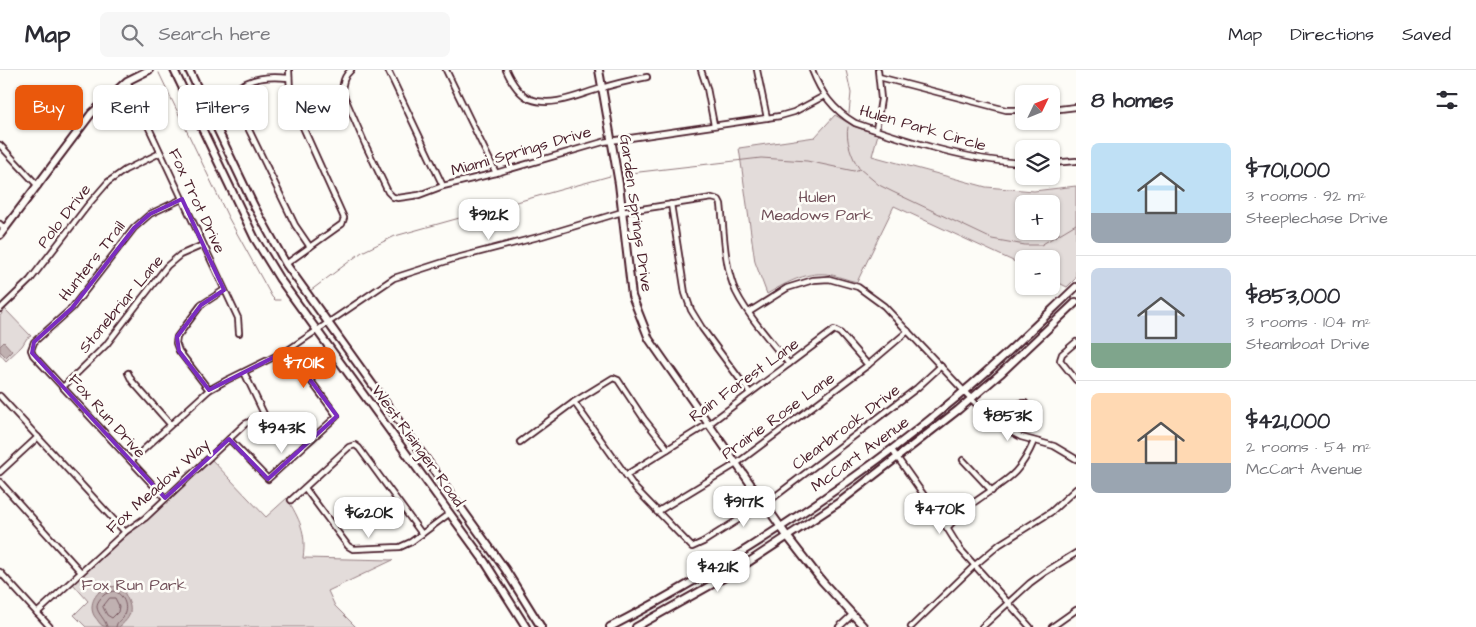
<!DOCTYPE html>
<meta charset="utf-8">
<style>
body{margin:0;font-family:"Architects Daughter",sans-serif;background:#f7f7f7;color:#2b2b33;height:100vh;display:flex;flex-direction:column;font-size:19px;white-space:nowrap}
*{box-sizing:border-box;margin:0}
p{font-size:16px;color:#7c7c81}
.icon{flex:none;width:28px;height:28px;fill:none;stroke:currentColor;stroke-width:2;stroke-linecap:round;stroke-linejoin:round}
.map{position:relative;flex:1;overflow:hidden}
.panel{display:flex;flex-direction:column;background:#fff;width:400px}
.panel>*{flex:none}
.banner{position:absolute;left:15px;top:15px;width:475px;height:45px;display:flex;gap:10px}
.needle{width:32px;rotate:47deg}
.fabs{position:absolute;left:1015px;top:15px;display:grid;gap:10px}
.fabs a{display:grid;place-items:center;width:45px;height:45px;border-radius:8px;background:#fff;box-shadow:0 1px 4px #0004;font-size:25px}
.price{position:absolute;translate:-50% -42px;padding:0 11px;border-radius:10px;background:#fff;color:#222;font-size:16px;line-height:32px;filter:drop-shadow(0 1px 2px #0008)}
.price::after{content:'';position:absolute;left:50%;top:30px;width:15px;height:11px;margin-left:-8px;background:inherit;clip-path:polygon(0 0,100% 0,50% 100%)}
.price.selected{background:#ea580c;color:#fff}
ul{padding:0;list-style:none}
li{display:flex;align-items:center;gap:15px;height:125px;padding:0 15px}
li+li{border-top:1px solid #e1e1e2}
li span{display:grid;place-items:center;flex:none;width:140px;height:100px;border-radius:8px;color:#555}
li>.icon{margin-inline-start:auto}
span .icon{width:60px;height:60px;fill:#fffc;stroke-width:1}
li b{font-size:21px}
h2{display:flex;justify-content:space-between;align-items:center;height:60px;padding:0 15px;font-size:21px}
.tag{padding:0 18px;border-radius:8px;background:#fff;box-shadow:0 1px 4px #0004;font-size:18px;line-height:45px}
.tag.selected{background:#ea580c;color:#fff}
header{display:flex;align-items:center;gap:30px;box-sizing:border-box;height:70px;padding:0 25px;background:#fff;border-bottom:1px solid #e1e1e2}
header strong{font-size:24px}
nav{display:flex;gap:28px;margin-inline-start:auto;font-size:18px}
.search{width:350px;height:45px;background:#f7f7f7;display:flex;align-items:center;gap:12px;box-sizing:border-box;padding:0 18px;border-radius:8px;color:#7c7c81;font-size:19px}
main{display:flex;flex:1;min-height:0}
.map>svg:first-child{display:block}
</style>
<header>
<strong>Map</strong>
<div class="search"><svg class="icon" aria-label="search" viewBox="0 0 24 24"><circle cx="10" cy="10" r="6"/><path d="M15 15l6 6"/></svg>Search here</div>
<nav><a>Map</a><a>Directions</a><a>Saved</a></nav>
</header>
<main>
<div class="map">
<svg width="1076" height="557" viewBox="0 0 1076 557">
<rect width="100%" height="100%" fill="#fdfcf7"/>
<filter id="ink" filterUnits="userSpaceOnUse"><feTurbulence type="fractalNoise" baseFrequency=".02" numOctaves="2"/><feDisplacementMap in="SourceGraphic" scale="10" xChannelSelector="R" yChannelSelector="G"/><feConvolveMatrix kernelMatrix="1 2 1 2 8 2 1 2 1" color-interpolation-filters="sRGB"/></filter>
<g filter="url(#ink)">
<g fill="#e3dcda" stroke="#967e82" fill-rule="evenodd">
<path d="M835 45 855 57 878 64 872 86 986 117 1034 121 1076 116V208L1067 217 1051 209V189H1024V196L894 136 857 212C847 210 836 205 826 204 805 202 784 214 767 224L755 192 739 78 815 67ZM1024 134H1051V161H1024Z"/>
<path d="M5 239 31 266 27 268 22 276 6 291 0 284V246Z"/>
<path d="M212 390 266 447 287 428C299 449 307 462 303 488L393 490 328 521 335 536 356 557H86L74 545 88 531 73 514 130 462 150 448Z"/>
</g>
<g fill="#c0b1b1" stroke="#91777b">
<path d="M4 272 12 281 6 287 0 281V276Z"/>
<path d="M117 516 122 518C130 534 137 543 119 557 114 557 107 557 103 556 99 554 98 550 95 547 88 537 94 523 105 518 108 516 113 517 117 516Z"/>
</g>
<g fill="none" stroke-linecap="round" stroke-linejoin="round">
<g stroke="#795961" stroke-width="1">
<path d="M110 528H115L119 536 118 542 112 548 107 545 103 537Z"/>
<path d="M107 557C105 546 90 540 101 528 105 523 109 522 115 521 124 526 129 537 123 547 120 551 117 551 116 557"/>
</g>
<g stroke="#91777b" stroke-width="1">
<path d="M846 0 851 23 849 43"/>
<path d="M159 3 228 147 272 227 275 230H280"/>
<path d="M848 57C845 69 852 88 859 98"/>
<path d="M622 104 761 88 807 91 854 101 860 99 879 115 893 122 992 169 1025 175H1041L1076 154"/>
<path d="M310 221 362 182 395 166 610 106"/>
</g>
<defs>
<g id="street">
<path d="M351 0C344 6 343 12 342 21L365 74 388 122 393 127 398 128 419 125 443 116 496 103 603 72 780 46 794 42 824 26"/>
<path d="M388 0 443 116"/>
<path d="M446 0 496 103"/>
<path d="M506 0C511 11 519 24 530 29 553 38 580 24 602 18 617 13 632 10 647 7"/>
<path d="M701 0 707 18 714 55"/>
<path d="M757 0 767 48"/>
<path d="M812 0C821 23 833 40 855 53 907 71 969 91 1024 93"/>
<path d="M879 7 1006 40H1024"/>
<path d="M289 8C268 6 252 7 234 20L235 31 295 155 310 177"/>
<path d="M127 11 238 248 239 263"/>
<path d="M1051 40 1076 37"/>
<path d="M876 60 881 29 878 0"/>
<path d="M0 75 38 116"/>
<path d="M1051 93 1076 91"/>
<path d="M671 134 685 223 691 240 702 258 750 323"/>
<path d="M0 154 5 159"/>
<path d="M286 194 342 154 344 148 293 35 290 22 289 0"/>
<path d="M0 239 30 210 88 135 108 112 125 100 160 83"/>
<path d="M749 242 787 218 813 210 829 209 858 217 884 236 994 353 1021 367 1054 376 1076 389"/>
<path d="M1076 272 1062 284 1060 290 1076 310"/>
<path d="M128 303 132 311 170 354"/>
<path d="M63 317 106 275 167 196 180 185 203 175"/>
<path d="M209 320 179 281 176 273 177 267 201 235 224 220"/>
<path d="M0 326 125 462"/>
<path d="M574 332 636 419 692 477 703 472 773 428 917 318 941 296"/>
<path d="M994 353C1003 344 1011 333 1025 333"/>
<path d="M229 369 268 409 337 346 288 280"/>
<path d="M520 372 574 332 613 308 618 310 644 349 668 379"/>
<path d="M892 380 947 458 960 479 1030 557"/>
<path d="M963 390 992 421"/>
<path d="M131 391 209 320 227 310 288 280 394 208 453 189 542 166 622 142 712 128 719 130 721 134C724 161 724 190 733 215 741 238 773 274 789 294"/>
<path d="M0 402 38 367"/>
<path d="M626 405 713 351 834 260 840 263 868 295"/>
<path d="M0 412 81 502"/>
<path d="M305 418 348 476 353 479 400 477 411 472 450 443"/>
<path d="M165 428 33 285 31 280 34 272 72 238 134 158 150 144 182 129"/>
<path d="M291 430 349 377 355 375 359 378 422 464"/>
<path d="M657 442 736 394 868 295 908 261"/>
<path d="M947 458C956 449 965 438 976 431 1005 410 1019 407 1034 371"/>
<path d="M0 502 50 557"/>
<path d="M37 543 125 462 145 448 245 354 264 344 244 302"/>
<path d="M839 557 852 545"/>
<path d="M911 557 974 496 1000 474 1051 442 1076 419"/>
<path d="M982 557 1030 513 1045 502 1076 483"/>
<path d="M1052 557 1076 540"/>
</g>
<g id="secondary">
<path d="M174 0 255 169 279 208 485 492 526 557"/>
<path d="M189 0 254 136 286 194 505 499 541 557"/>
<path d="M599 0 619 114 632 226 649 269 787 466 822 511 864 557"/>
<path d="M0 165 91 44 127 11 149 0"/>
<path d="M610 557C657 533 703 506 748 478 816 435 883 389 945 337 991 300 1033 258 1076 217"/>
<path d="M636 557 729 505 841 431 958 340 1000 304 1076 232"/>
</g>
</defs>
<use href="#street" stroke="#4a1f2b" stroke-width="8"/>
<use href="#secondary" stroke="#4a1f2b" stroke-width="10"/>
<use href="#street" stroke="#fdfcf7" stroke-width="4.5"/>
<use href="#secondary" stroke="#fdfcf7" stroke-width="6"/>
</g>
</g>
<path fill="none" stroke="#7b2cbf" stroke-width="4" stroke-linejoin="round" d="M182 129 224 220 201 235 177 267 179 281 209 320 288 280 337 346 268 409 229 369 165 428 32 283 34 272 72 238 134 158 150 144Z"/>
<g text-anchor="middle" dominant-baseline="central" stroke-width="5" stroke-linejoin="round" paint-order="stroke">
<g font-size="16" fill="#4a1f2b" stroke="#fdfcf7">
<text transform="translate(923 58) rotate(16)">Hulen Park Circle</text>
<text transform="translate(521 81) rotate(-16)">Miami Springs Drive</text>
<text transform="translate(197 131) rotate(65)">Fox Trot Drive</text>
<text transform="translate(636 143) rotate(82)">Garden Springs Drive</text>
<text transform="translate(64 146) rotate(-52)">Polo Drive</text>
<text transform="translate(92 191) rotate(-52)">Hunters Trail</text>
<text transform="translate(121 234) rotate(-50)">Stonebriar Lane</text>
<text transform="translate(744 310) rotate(-36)">Rain Forest Lane</text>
<text transform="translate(107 346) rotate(48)">Fox Run Drive</text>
<text transform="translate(778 346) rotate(-36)">Prairie Rose Lane</text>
<text transform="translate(846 357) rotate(-37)">Clearbrook Drive</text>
<text transform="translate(418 376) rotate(54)">West Risinger Road</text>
<text transform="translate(860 384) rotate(-36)">McCart Avenue</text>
<text transform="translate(158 416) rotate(-42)">Fox Meadow Way</text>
</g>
<g font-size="16" fill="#704e57" stroke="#fdfcf7">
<text x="817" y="127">Hulen<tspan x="817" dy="18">Meadows Park</tspan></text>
<text x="134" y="515">Fox Run Park</text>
</g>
</g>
</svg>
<div class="fabs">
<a><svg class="needle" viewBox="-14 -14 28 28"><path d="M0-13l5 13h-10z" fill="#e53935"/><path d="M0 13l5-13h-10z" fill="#7c7c81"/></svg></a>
<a><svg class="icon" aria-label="layers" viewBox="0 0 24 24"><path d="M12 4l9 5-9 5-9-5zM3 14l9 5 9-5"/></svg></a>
<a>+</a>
<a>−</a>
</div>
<b class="price" style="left:489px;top:171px">$912K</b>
<b class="price selected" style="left:304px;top:319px">$701K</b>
<b class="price" style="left:1008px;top:372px">$853K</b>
<b class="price" style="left:282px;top:384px">$943K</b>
<b class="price" style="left:744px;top:458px">$917K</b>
<b class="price" style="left:940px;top:465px">$470K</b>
<b class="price" style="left:369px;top:469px">$620K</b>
<b class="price" style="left:718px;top:523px">$421K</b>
<div class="banner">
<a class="tag selected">Buy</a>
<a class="tag">Rent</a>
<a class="tag">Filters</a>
<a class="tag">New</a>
</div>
</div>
<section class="panel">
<h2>8 homes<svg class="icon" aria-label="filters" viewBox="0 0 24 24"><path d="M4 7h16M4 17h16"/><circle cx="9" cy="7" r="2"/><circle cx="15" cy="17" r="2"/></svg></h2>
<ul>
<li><span style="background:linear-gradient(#bfe0f5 70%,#9aa5b1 0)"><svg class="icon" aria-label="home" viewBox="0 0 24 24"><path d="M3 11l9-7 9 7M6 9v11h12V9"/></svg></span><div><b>$701,000</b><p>3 rooms · 92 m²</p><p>Steeplechase Drive</p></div></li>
<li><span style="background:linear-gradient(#c9d6e8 75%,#7fa58c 0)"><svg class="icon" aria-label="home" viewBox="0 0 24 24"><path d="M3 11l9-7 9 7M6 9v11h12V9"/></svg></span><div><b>$853,000</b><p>3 rooms · 104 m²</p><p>Steamboat Drive</p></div></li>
<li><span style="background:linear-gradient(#ffd9b3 70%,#9aa5b1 0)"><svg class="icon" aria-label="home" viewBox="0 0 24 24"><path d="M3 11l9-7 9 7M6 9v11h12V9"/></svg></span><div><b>$421,000</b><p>2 rooms · 54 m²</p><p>McCart Avenue</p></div></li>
</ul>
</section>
</main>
